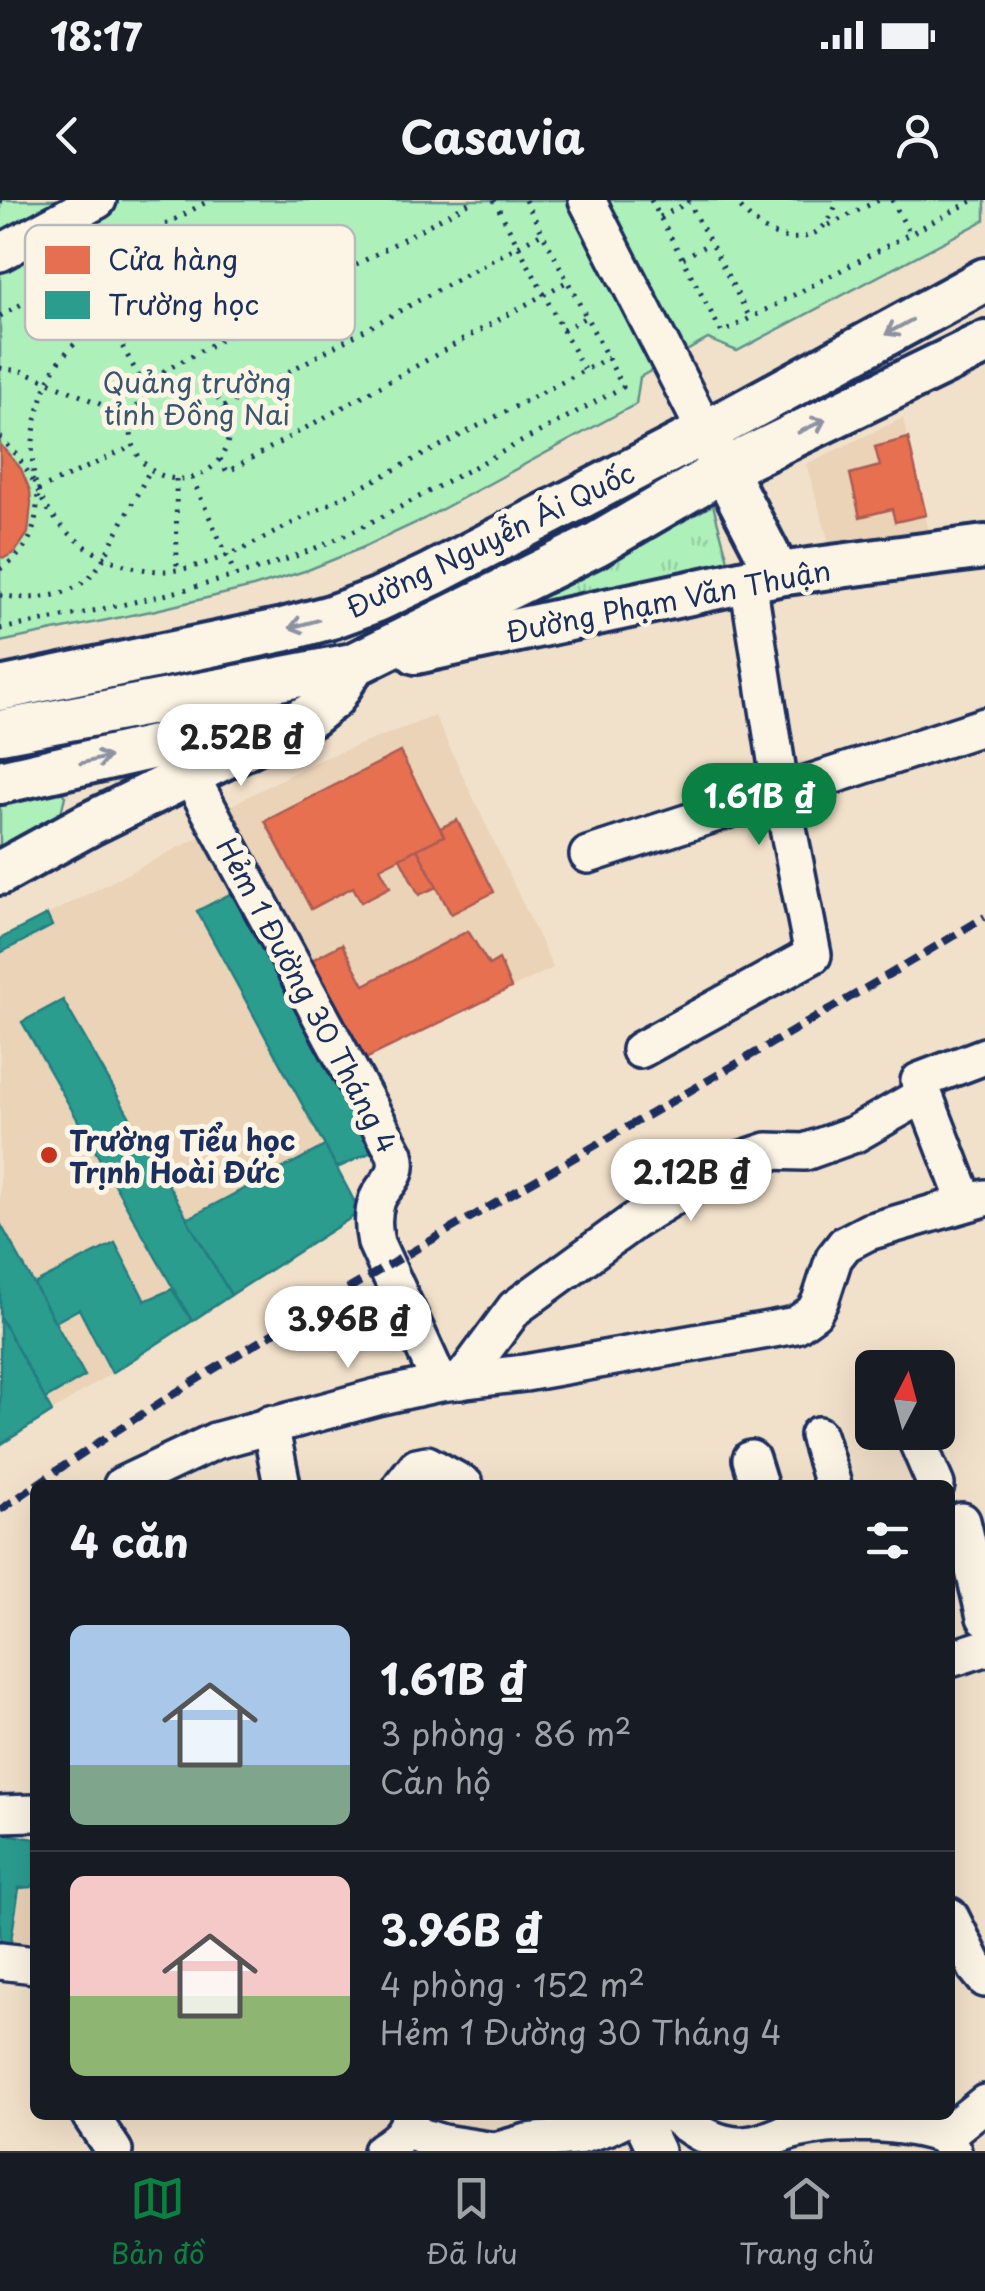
<!DOCTYPE html>
<html lang="vi">
<meta charset="utf-8">
<style>
body{margin:0;font-family:"Playpen Sans",sans-serif;background:#242831;color:#f1f3f6;height:100vh;display:flex;flex-direction:column;font-size:38px;white-space:nowrap}
*{box-sizing:border-box;margin:0}
p{font-size:32px;color:#9ea1a6}
.icon{flex:none;width:55px;height:55px;fill:none;stroke:currentColor;stroke-width:2;stroke-linecap:round;stroke-linejoin:round}
.map{position:relative;flex:1;overflow:hidden}
.panel{position:absolute;left:30px;top:1280px;width:925px;height:640px;display:flex;flex-direction:column;background:#171b24;border-radius:15px;box-shadow:0 10px 40px #0002}
.panel>*{flex:none}
.needle{width:65px;rotate:6deg}
.fabs{position:absolute;left:855px;top:1150px;display:grid;gap:20px}
.fabs a{display:grid;place-items:center;width:100px;height:100px;border-radius:15px;background:#171b24;box-shadow:0 10px 40px #0002;font-size:50px}
.price{position:absolute;translate:-50% -85px;padding:0 22px;border-radius:35px;background:#fff;color:#222;font-size:32px;line-height:65px;filter:drop-shadow(0 2px 5px #0008)}
.price::after{content:'';position:absolute;left:50%;top:60px;width:30px;height:22px;margin-left:-15px;background:inherit;clip-path:polygon(0 0,100% 0,50% 100%)}
.price.selected{background:#0b8043;color:#fff}
ul{padding:0;list-style:none}
li{display:flex;align-items:center;gap:30px;height:250px;padding:0 40px}
li+li{border-top:2px solid #363941}
li span{display:grid;place-items:center;flex:none;width:280px;height:200px;border-radius:15px;color:#555}
li>.icon{margin-inline-start:auto}
span .icon{width:120px;height:120px;fill:#fffc;stroke-width:1}
li b{font-size:42px}
h2{display:flex;justify-content:space-between;align-items:center;height:120px;padding:0 40px;font-size:42px}
.status{display:flex;justify-content:space-between;align-items:center;height:70px;padding:0 50px;background:#171b24;direction:ltr}
.status svg{height:28px;fill:currentColor}
header{display:flex;justify-content:space-between;align-items:center;height:130px;padding:0 40px;background:#171b24;font-size:45px;font-weight:700}
.menu{display:flex;justify-content:space-around;align-items:center;height:140px;border-top:2px solid #363941;background:#171b24;font-size:28px;color:#9ea1a6}
.menu a{display:grid;justify-items:center;gap:5px}
.menu .selected{color:#0b8043}
.map>svg:first-child{display:block}
</style>
<div class="status"><b>18:17</b><svg viewBox="0 0 49 12"><path d="M0 12V9h3v3zM5 12V6h3v6zM10 12V3h3v9zM15 12V0h3v12zM26 1h20v11H26zM47 4h2v5h-2z"/></svg></div>
<header><svg class="icon" aria-label="back" viewBox="0 0 24 24"><path d="M15 5l-7 7 7 7"/></svg>Casavia<svg class="icon" aria-label="person" viewBox="0 0 24 24"><circle cx="12" cy="8" r="4"/><path d="M4 21q1-7 8-7t8 7"/></svg></header>
<div class="map">
<svg width="985" height="1951" viewBox="0 0 985 1951">
<defs>
<pattern id="grass-tufts" width="24" height="20" patternUnits="userSpaceOnUse" patternTransform="scale(2.5)"><rect width="24" height="20" fill="#adf0ba"/><path d="M3 7l-1-3M5 7V3M7 7l1-3M15 17l-1-3M17 17v-4M19 17l1-3" fill="none" stroke="#94cea2"/></pattern>
</defs>
<rect width="100%" height="100%" fill="#f2e1ca"/>
<filter id="ink" filterUnits="userSpaceOnUse"><feTurbulence type="fractalNoise" baseFrequency=".01" numOctaves="2"/><feDisplacementMap in="SourceGraphic" scale="20" xChannelSelector="R" yChannelSelector="G"/><feConvolveMatrix kernelMatrix="1 2 1 2 8 2 1 2 1" color-interpolation-filters="sRGB"/></filter>
<g filter="url(#ink)">
<g fill="#ead3b7">
<path d="M903 218 929 331 831 349 806 264Z"/>
<path d="M435 516 553 768 361 861 222 610 314 562Z"/>
<path d="M205 634 376 950 337 969 360 1012 0 1245V739Z"/>
<path d="M0 1633 35 1639V1756L0 1751Z"/>
</g>
<path fill="url(#grass-tufts)" stroke="#64908c" stroke-width="2.5" d="M713 305 729 364 520 408Z"/>
<g fill="#adf0ba" stroke="#64908c" stroke-width="2.5">
<path d="M0 0H985V20L737 151 708 139 640 177 636 204 422 320 364 347 308 370 253 387 156 410 0 442Z"/>
<path d="M58 588 65 596 61 613 0 649V596Z"/>
</g>
<g fill="#e76f51" stroke="#aa5c55" stroke-width="2.5">
<path d="M908 238 926 315 895 322 892 309 860 317 850 274 880 266 875 247Z"/>
<path d="M0 244 21 269 30 291 31 303 28 333 15 352 4 358 0 356Z"/>
<path d="M400 552 444 636 380 668 390 687 361 702 353 687 311 709 265 621Z"/>
<path d="M457 620 494 692 451 714 417 649 444 636 440 628Z"/>
<path d="M417 649 437 687 419 695 400 658Z"/>
<path d="M468 731 489 765 499 759 511 788 361 861 308 762 342 744 364 785Z"/>
</g>
<g fill="#2a9d8f" stroke="#267c80" stroke-width="2.5">
<path d="M236 691 376 950 337 968 197 711Z"/>
<path d="M47 715 52 726 0 753V739Z"/>
<path d="M63 800 231 1095 192 1121 22 822Z"/>
<path d="M325 946 360 1012 231 1095 187 1019Z"/>
<path d="M0 1023 85 1176 45 1199 0 1117Z"/>
<path d="M115 1043 145 1101 172 1089 192 1121 112 1173 79 1109 55 1122 34 1084Z"/>
<path d="M0 1117 52 1212 0 1245Z"/>
<path d="M0 1633 35 1639V1683L31 1687 19 1688 9 1753 0 1751Z"/>
</g>
<g fill="none" stroke-linecap="round" stroke-linejoin="round">
<defs>
<g id="minor">
<path d="M587 0 705 231"/>
<path d="M0 53 98 0"/>
<path d="M189 573 395 954C401 978 385 981 377 1000 372 1014 373 1029 376 1043L440 1183"/>
<path d="M588 655 985 526"/>
<path d="M640 850 813 755 781 592 748 381"/>
<path d="M966 1003 919 881 985 856"/>
<path d="M461 1181 515 1108 633 1022 681 992 731 963 767 951 805 952 855 934 923 895"/>
<path d="M270 1224 282 1285"/>
<path d="M913 1232 936 1285"/>
<path d="M818 1235 833 1285"/>
<path d="M751 1259 759 1285"/>
<path d="M122 1285 215 1241 377 1197 440 1183 525 1173 796 1125 814 1112 820 1101 834 1058 845 1044 868 1032 985 998"/>
<path d="M402 1285 417 1266 427 1264 465 1285"/>
<path d="M962 1321 985 1417"/>
<path d="M950 1459 985 1448"/>
<path d="M0 1614 35 1613"/>
<path d="M950 1716 976 1768 985 1779"/>
<path d="M0 1761 35 1765"/>
<path d="M90 1915 114 1951"/>
<path d="M639 1915 656 1951"/>
<path d="M674 1915C695 1932 723 1950 752 1944 767 1942 781 1933 797 1930 840 1920 902 1921 944 1936L953 1951"/>
<path d="M407 1929 423 1937 443 1943 495 1951 527 1942 576 1937 607 1927 632 1915"/>
<path d="M944 1936 985 1903"/>
<path d="M381 1951C396 1941 407 1934 410 1915"/>
</g>
<g id="major">
<path d="M712 246 778 374"/>
<path d="M416 452 778 374 985 347"/>
<path d="M0 489 283 430 331 417 377 400 432 374 738 215 985 80"/>
<path d="M0 532 353 465 597 344 725 269 985 143"/>
<path d="M0 582 172 543 253 522"/>
<path d="M0 673 89 624 311 515 333 497 353 465"/>
</g>
</defs>
<use href="#minor" stroke="#1b2f5e" stroke-width="42"/>
<use href="#major" stroke="#1b2f5e" stroke-width="50"/>
<g stroke="#1b2f5e" stroke-width="5" stroke-dasharray="2.5 8" stroke-linecap="butt">
<path d="M494 0 584 170"/>
<path d="M651 0 722 133 974 0"/>
<path d="M688 0 750 118"/>
<path d="M734 0C741 8 748 17 756 23 788 49 827 42 837 0"/>
<path d="M892 0 910 34"/>
<path d="M0 2 5 0"/>
<path d="M660 17 689 2"/>
<path d="M829 25 879 0"/>
<path d="M683 58 710 43"/>
<path d="M82 73 148 193"/>
<path d="M0 116 210 0"/>
<path d="M107 118C90 130 74 142 61 159 38 190 24 254 38 291 47 314 69 335 88 348 111 363 141 372 168 371 195 369 224 357 249 346L608 158"/>
<path d="M563 130 586 117"/>
<path d="M0 168 26 172 132 218"/>
<circle cx="180" cy="230" r="49"/>
<path d="M170 181 164 171 474 0"/>
<path d="M224 207 542 33"/>
<path d="M0 237 17 255 34 282"/>
<path d="M220 259 227 272 568 81"/>
<path d="M192 278 235 374"/>
<path d="M176 279 177 369"/>
<path d="M38 290 133 246"/>
<path d="M0 369C32 349 36 329 38 292"/>
<path d="M0 395C32 401 71 399 94 372 104 361 110 345 117 332 128 311 139 291 150 270"/>
<path d="M0 429C98 411 196 391 290 358 345 338 397 309 448 281 506 250 565 218 623 187L525 0"/>
</g>
<use href="#minor" stroke="#fcf5e5" stroke-width="35"/>
<use href="#major" stroke="#fcf5e5" stroke-width="42"/>
<g stroke="#1b2f5e" stroke-width="8" stroke-dasharray="15 8" stroke-linecap="butt">
<path d="M36 1285C175 1188 322 1104 468 1019 641 919 814 820 985 717"/>
<path d="M0 1310 35 1286"/>
</g>
</g>
<defs><path id="oneway-shaft" d="M-6 0H5M1.5-3L5.5 0L1.5 3" fill="none" stroke-width="1.6" stroke-linecap="round" stroke-linejoin="round" transform="scale(2.5)"/></defs>
<g stroke="#8c92a2">
<use href="#oneway-shaft" transform="translate(899 127) rotate(151)"/>
<use href="#oneway-shaft" transform="translate(812 226) rotate(-26)"/>
<use href="#oneway-shaft" transform="translate(304 424) rotate(165)"/>
<use href="#oneway-shaft" transform="translate(95 560) rotate(-13)"/>
</g>
</g>
<circle fill="#c8321e" stroke="#fcf5e5" stroke-width="4" cx="49" cy="955" r="10"/>
<g text-anchor="middle" dominant-baseline="central" stroke-width="10" stroke-linejoin="round" paint-order="stroke">
<g font-size="28" fill="#385670" stroke="#fcf5e5">
<text x="197" y="181">Quảng trường<tspan x="197" dy="32">tỉnh Đồng Nai</tspan></text>
</g>
<g font-size="28" fill="#1b2f5e" stroke="#fcf5e5">
<text transform="translate(490 339) rotate(-26)">Đường Nguyễn Ái Quốc</text>
<text transform="translate(668 400) rotate(-11)">Đường Phạm Văn Thuận</text>
<text transform="translate(308 795) rotate(62)">Hẻm 1 Đường 30 Tháng 4</text>
</g>
<g font-size="28" font-weight="bold" fill="#1b2f5e" stroke="#fcf5e5" text-anchor="start">
<text x="69" y="939">Trường Tiểu học<tspan x="69" dy="32">Trịnh Hoài Đức</tspan></text>
</g>
</g>
<rect x="25" y="25" width="330" height="115" rx="15" fill="#fcf5e5" stroke="#b8babc" stroke-width="2.5"/>
<rect x="45" y="46" width="45" height="28" fill="#e76f51"/>
<rect x="45" y="91" width="45" height="28" fill="#2a9d8f"/>
<g font-size="28" fill="#1b2f5e">
<text x="108" y="70">Cửa hàng</text>
<text x="108" y="115">Trường học</text>
</g>
</svg>
<div class="fabs">
<a><svg class="needle" viewBox="-14 -14 28 28"><path d="M0-13l5 13h-10z" fill="#e53935"/><path d="M0 13l5-13h-10z" fill="#9ea1a6"/></svg></a>
</div>
<b class="price" style="left:241px;top:589px">2.52B ₫</b>
<b class="price selected" style="left:759px;top:648px">1.61B ₫</b>
<b class="price" style="left:691px;top:1024px">2.12B ₫</b>
<b class="price" style="left:348px;top:1171px">3.96B ₫</b>
<section class="panel">
<h2>4 căn<svg class="icon" aria-label="filters" viewBox="0 0 24 24"><path d="M4 7h16M4 17h16"/><circle cx="9" cy="7" r="2"/><circle cx="15" cy="17" r="2"/></svg></h2>
<ul>
<li><span style="background:linear-gradient(#a9c7e8 70%,#7fa58c 0)"><svg class="icon" aria-label="home" viewBox="0 0 24 24"><path d="M3 11l9-7 9 7M6 9v11h12V9"/></svg></span><div><b>1.61B ₫</b><p>3 phòng · 86 m²</p><p>Căn hộ</p></div></li>
<li><span style="background:linear-gradient(#f6c9c9 60%,#8fb573 0)"><svg class="icon" aria-label="home" viewBox="0 0 24 24"><path d="M3 11l9-7 9 7M6 9v11h12V9"/></svg></span><div><b>3.96B ₫</b><p>4 phòng · 152 m²</p><p>Hẻm 1 Đường 30 Tháng 4</p></div></li>
</ul>
</section>
</div>
<nav class="menu">
<a class="selected"><svg class="icon" aria-label="map" viewBox="0 0 24 24"><path d="M3 6l6-2 6 2 6-2v14l-6 2-6-2-6 2zM9 4v14M15 6v14"/></svg>Bản đồ</a>
<a><svg class="icon" aria-label="saved" viewBox="0 0 24 24"><path d="M7 4h10v16l-5-4-5 4z"/></svg>Đã lưu</a>
<a><svg class="icon" aria-label="home" viewBox="0 0 24 24"><path d="M3 11l9-7 9 7M6 9v11h12V9"/></svg>Trang chủ</a>
</nav>
